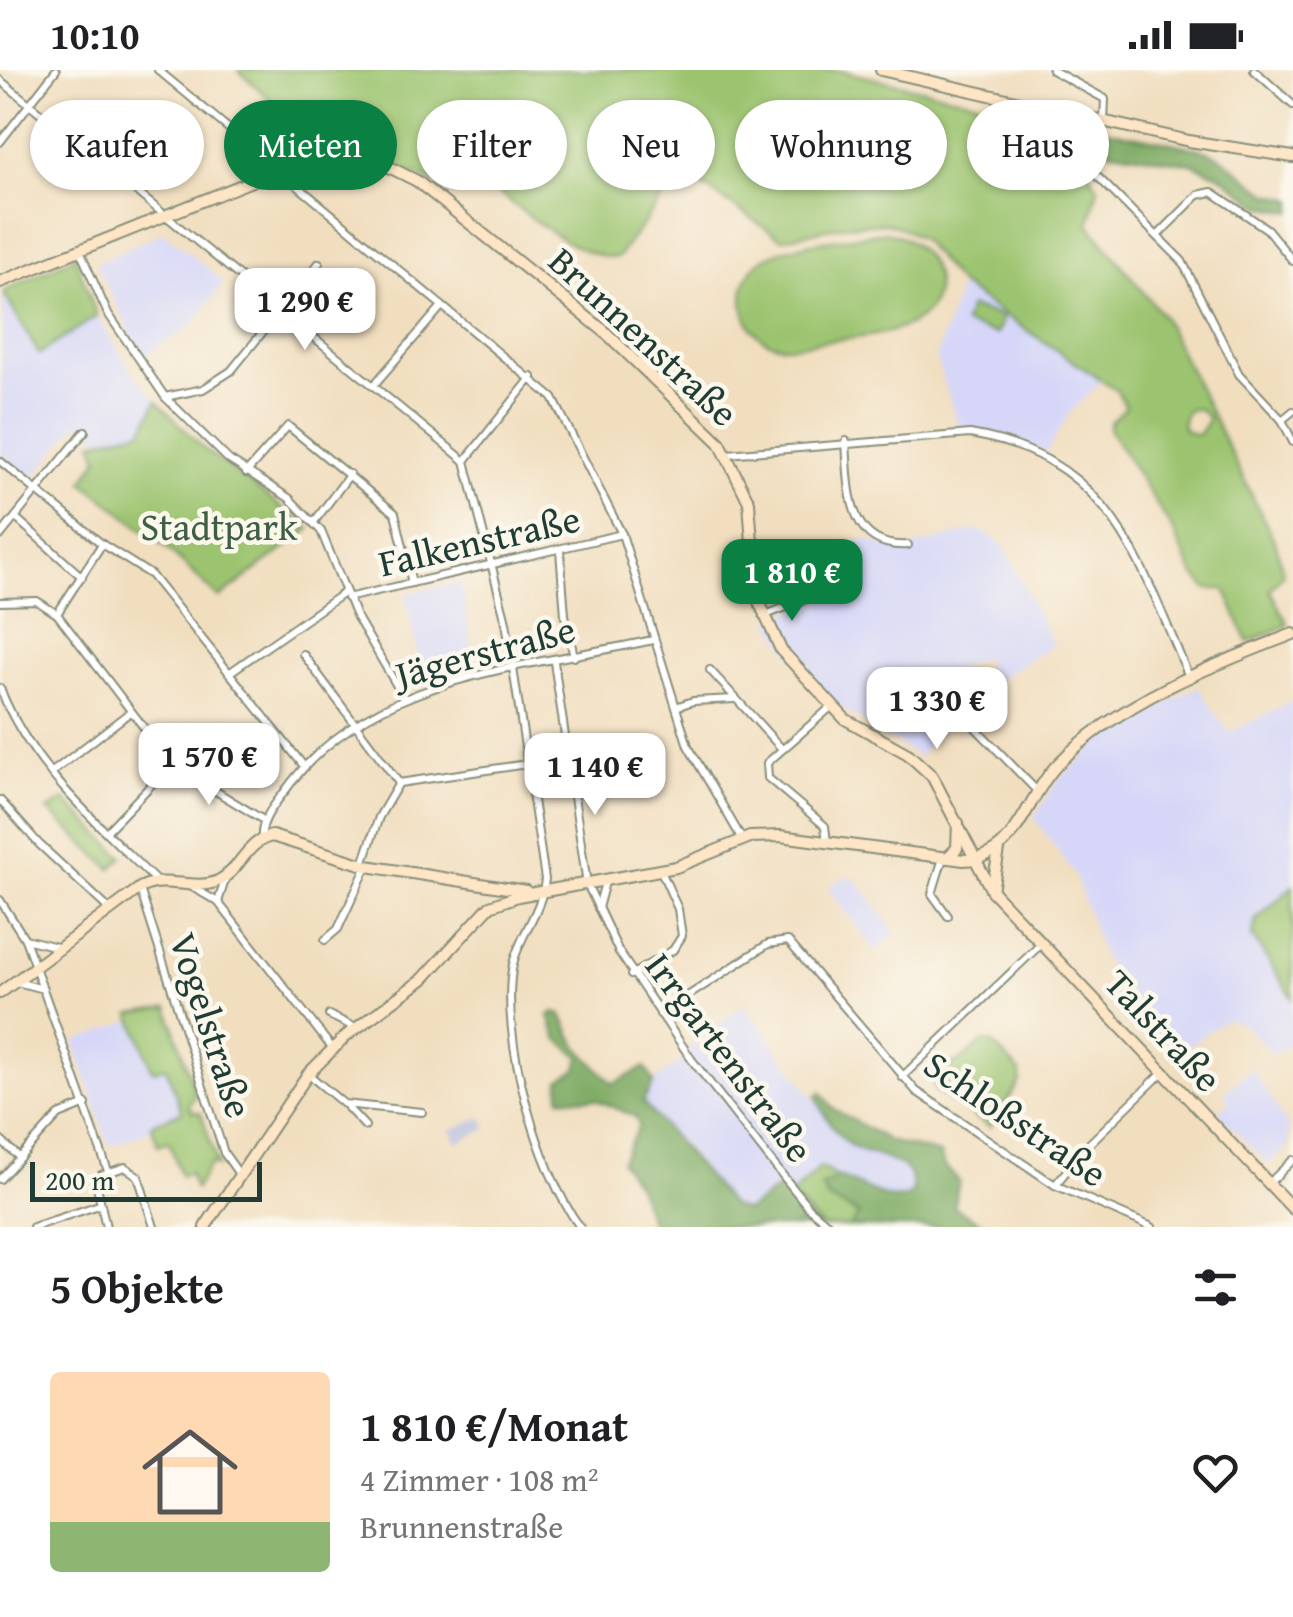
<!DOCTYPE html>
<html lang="de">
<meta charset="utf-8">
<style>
body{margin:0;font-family:"Gentium Book Plus",serif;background:#f2f2f2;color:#202124;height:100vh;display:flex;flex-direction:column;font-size:38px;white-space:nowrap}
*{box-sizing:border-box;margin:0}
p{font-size:32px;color:#757577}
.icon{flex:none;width:55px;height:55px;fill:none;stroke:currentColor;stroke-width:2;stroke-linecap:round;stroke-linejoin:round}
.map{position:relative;height:1157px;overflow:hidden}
.side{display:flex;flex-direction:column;background:#fff;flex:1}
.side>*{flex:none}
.guide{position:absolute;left:30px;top:30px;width:1235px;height:90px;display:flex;gap:20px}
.scale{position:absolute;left:30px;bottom:25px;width:232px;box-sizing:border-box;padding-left:10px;border:5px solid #1f3d34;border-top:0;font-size:28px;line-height:35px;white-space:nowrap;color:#1f3d34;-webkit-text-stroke:8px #fbf7ec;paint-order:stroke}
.price{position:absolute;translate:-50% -85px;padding:0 22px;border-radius:20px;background:#fff;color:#222;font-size:32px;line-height:65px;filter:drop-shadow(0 2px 5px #0008)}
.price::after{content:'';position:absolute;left:50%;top:60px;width:30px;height:22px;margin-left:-15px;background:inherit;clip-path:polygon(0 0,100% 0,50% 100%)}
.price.current{background:#0b8043;color:#fff}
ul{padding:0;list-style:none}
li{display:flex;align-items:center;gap:30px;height:250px;padding:0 50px}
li+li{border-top:2px solid #e0e0e0}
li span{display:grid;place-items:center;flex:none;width:280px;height:200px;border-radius:10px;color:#555}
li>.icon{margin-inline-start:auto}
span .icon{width:120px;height:120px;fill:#fffc;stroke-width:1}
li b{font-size:42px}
h2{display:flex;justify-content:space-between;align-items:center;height:120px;padding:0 50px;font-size:42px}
.chip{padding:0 35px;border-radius:45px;background:#fff;box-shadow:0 2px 8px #0004;font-size:35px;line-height:90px}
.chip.current{background:#0b8043;color:#fff}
.status{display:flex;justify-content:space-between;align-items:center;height:70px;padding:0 50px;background:#fff;direction:ltr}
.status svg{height:28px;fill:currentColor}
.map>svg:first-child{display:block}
</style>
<div class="status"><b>10:10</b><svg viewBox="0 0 49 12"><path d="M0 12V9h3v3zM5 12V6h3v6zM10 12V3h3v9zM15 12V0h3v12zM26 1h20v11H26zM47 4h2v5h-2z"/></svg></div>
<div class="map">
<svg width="1293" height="1157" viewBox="0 0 1293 1157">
<rect width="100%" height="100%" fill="#fbf7ec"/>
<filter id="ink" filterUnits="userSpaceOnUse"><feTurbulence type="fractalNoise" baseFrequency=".01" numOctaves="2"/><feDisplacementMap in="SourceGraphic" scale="20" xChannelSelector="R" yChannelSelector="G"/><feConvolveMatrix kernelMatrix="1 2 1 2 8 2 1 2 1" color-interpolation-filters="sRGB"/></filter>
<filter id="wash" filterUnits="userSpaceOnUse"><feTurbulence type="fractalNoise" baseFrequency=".0048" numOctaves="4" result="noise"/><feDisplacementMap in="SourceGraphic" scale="40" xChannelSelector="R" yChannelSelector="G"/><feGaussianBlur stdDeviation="2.25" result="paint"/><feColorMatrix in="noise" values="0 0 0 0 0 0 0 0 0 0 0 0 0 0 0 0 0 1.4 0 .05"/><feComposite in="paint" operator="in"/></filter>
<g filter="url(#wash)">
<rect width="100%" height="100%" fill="#f1debf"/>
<g fill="#d6d7f8">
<path d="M163 162 224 212 194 254 142 287 96 193Z"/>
<path d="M960 215 1102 310 1068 345 1046 383 1007 366 959 357 936 288Z"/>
<path d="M3 222 39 284 97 246 130 299 157 331 144 360 101 369 78 353 31 411 0 382Z"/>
<path d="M971 461 984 462 1004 476 1053 575 992 613 984 586 916 619 941 657 919 687 836 634 787 578 770 550 825 524 812 493 865 469 901 480Z"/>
<path d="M461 512 476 600 424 613 405 524Z"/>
<path d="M1198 617 1229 663 1293 631V816L1256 850 1252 866 1293 928V973L1273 984 1243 954 1226 949 1174 986 1103 888 1075 805 1034 748 1057 711 1112 661Z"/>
<path d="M844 807 855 808 897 864 876 881 828 818Z"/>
<path d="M744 934 848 1074 887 1087 909 1101 914 1113 912 1124 891 1129 820 1097 791 1126 783 1116 746 1141 732 1136 679 1070 672 1069 642 1031 654 1012 691 983 688 978Z"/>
<path d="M133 950 153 1001 166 996 182 1043 149 1055 150 1061 109 1075 74 972Z"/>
<path d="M1252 998 1288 1057V1076L1268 1094 1218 1043 1230 1031 1224 1023Z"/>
</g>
<path fill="#bec2dd" d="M482 1047 488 1059 457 1073 451 1060Z"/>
<g fill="#9cc470" stroke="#5e8052" stroke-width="2.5" fill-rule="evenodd">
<path d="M238 0H837L1058 50 1098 118 1089 154 1163 247 1276 474 1283 504 1270 520 1288 555 1248 572 1225 519H1207L1193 503 1173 460 1109 359 1110 352 1126 337 1117 321 960 215 921 169 902 158 886 153 840 156 782 169 682 102 618 187C577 191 515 134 482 110 467 109 447 117 434 112 385 95 368 76 311 84L287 45ZM1192 339H1199L1209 349 1198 365 1185 361 1182 354 1186 342Z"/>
<path d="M885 162C926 168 959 220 917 250 891 268 843 268 812 273 799 275 787 278 774 274 737 262 732 208 765 188 793 172 852 168 885 162Z"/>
<path d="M75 186 97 246 39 284 3 222Z"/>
<path d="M969 237 1003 247 997 264 964 254Z"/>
<path d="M157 331 204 379 310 459 219 528 168 479 83 412 99 387 93 372 143 360Z"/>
<path d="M65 730 123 787 111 799 48 740Z"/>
<path d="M1293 816V928L1252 866 1256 850Z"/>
<path d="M168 938 196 1026 189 1033 191 1041 201 1043 218 1096 211 1093 195 1119 189 1103 181 1106 169 1072 158 1075 151 1054 182 1042 166 997 153 1001 131 944Z"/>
<path d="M983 972 992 973 1020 1002V1012L990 1057 935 1020 933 1003 960 991Z"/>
<path d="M820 1097 838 1107 822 1117 828 1129 860 1145 850 1157H822L791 1126Z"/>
</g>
<g fill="#7daa62" stroke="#4e744b" stroke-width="2.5">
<path d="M1058 50 1205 80 1221 87 1267 123 1293 130V142L1261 136 1221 106 1193 94 1074 75Z"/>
<path d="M554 942 562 945 577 976 613 1014 645 997 654 1012 643 1032 732 1136 746 1141 783 1115 822 1157H652L638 1117 621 1091 639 1056 636 1047 595 1029 560 1028V1010L577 999 580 987 557 968 549 946Z"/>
<path d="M821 1022 832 1038 889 1071 940 1084 944 1096 959 1111 954 1137 989 1157H850L859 1144 828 1129 822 1116 838 1107C860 1113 891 1138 912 1124 919 1084 867 1091 846 1072 832 1059 823 1043 816 1026Z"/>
</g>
</g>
<g filter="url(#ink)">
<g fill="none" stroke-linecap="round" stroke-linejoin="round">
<defs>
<g id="street">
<path d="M158 0 553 328 622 464 688 676 742 769"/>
<path d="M1052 0 1105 29 1104 51"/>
<path d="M1254 0 1293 35"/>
<path d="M0 10 465 391 506 552 545 809C542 841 520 864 513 894 499 964 538 1101 580 1157"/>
<path d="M0 72 56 0"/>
<path d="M1097 106 1182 191 1239 304 1282 350 1293 372"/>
<path d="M302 119V108L310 94"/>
<path d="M1159 164 1198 125 1212 122 1267 159 1293 191"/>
<path d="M80 181 107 242 165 327 229 390 289 428 321 461 355 544 404 628"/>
<path d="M373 316 442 236"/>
<path d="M165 327 203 319 231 301 319 193"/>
<path d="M1282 350 1293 341"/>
<path d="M846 371C849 416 846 479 908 475"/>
<path d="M727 384 970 364C1113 388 1139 492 1190 609"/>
<path d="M0 391 102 474 151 505 303 695"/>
<path d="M465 391 532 307"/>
<path d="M246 403 288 356 395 443 412 513"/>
<path d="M16 448 82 507"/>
<path d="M314 452 350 404"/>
<path d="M0 466 85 361"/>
<path d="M560 480 565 545 574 587"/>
<path d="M347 528 622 464"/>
<path d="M0 532 37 531 57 544 148 663 214 720 265 751"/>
<path d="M57 544 102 474"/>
<path d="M763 546 809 528"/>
<path d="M303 584 399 713"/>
<path d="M554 592 587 814 619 882 692 990 767 1086 809 1138 832 1157"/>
<path d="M710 600 782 679"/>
<path d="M229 603 345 522"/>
<path d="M938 609 968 650 1037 721"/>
<path d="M0 618C30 696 97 753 155 810"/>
<path d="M676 637 693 631 735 629"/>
<path d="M51 703 129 643"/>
<path d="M0 730 39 774 110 840"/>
<path d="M106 762 176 689"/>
<path d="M262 768C260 751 275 734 285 721 368 604 525 598 653 570"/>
<path d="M827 773 825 756 768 708 767 693 831 637"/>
<path d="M943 788 932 824 948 846"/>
<path d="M363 794 379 747 399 713 567 688"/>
<path d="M192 817 218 832 332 978"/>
<path d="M140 819 224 1083 239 1104"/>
<path d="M0 830 25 869 108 1101"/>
<path d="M218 832 226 807"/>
<path d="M598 838 605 812"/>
<path d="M25 869 57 877"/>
<path d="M325 870 338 859 367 796"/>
<path d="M631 905 673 880 682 866 678 839 661 801"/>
<path d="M17 912 43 919"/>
<path d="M660 944 768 874 788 871 916 1021 1055 1115 1152 1157"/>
<path d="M329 945 354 957"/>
<path d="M308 1004 344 1034 422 1042"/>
<path d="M902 1007 1041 874"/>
<path d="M348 1038 365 1056"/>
<path d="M0 1070 18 1086"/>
<path d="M0 1109 59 1045 86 1034"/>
<path d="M1269 1113 1293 1090"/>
<path d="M1055 1115 1089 1074 1162 1003"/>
<path d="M33 1157 99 1135"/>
<path d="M106 1157 96 1112 101 1105 125 1097 138 1106 154 1157"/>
</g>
<g id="secondary">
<path d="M881 0 1189 71 1293 87"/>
<path d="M0 212 279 100 350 86 383 94 417 111 604 261 720 373 749 432 756 525 781 580 845 649 908 684 932 706 992 821 1293 1139"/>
<path d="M947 788 957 778 958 753"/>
<path d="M992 821 999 780"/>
<path d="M0 923 140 818C166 804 192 822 218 811 241 800 245 772 272 766L367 796 526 821"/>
<path d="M205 1157 308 1004 346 966 423 909 490 836 518 826 676 797 750 767 780 766 964 790C1018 788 1025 728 1057 695 1118 632 1212 595 1293 564"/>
</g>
</defs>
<use href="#street" stroke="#888e7a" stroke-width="10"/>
<use href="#secondary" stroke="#888e7a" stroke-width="14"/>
<use href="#street" stroke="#fff" stroke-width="6"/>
<use href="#secondary" stroke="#fde5c5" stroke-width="10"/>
</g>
</g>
<g text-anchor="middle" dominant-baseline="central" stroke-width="9" stroke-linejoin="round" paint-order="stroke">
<g font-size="38" fill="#1f3d34" stroke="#fbf7ec">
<text transform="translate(644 266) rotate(43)">Brunnenstraße</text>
<text transform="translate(479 470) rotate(-13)">Falkenstraße</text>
<text transform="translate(485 581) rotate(-15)">Jägerstraße</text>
<text transform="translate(212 955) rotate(72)">Vogelstraße</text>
<text transform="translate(1164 960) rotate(47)">Talstraße</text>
<text transform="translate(730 987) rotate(53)">Irrgartenstraße</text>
<text transform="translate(1016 1048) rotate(34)">Schloßstraße</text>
</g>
<g font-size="38" fill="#3e5f43" stroke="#fbf7ec">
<text x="219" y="456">Stadtpark</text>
</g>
</g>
</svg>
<div class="scale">200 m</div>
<b class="price" style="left:305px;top:283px">1 290 €</b>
<b class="price current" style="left:792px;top:554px">1 810 €</b>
<b class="price" style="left:937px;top:682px">1 330 €</b>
<b class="price" style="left:209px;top:738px">1 570 €</b>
<b class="price" style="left:595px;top:748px">1 140 €</b>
<div class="guide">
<a class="chip">Kaufen</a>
<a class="chip current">Mieten</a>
<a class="chip">Filter</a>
<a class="chip">Neu</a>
<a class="chip">Wohnung</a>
<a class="chip">Haus</a>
</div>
</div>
<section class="side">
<h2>5 Objekte<svg class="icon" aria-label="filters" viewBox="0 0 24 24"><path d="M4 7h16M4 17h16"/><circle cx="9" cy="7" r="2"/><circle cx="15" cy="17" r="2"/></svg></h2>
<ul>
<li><span style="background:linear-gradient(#ffd9b3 75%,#8fb573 0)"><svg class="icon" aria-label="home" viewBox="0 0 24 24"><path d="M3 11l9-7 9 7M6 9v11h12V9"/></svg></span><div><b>1 810 €/Monat</b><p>4 Zimmer · 108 m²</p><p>Brunnenstraße</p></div><svg class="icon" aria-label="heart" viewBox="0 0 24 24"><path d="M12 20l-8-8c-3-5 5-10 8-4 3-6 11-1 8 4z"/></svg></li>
</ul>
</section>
